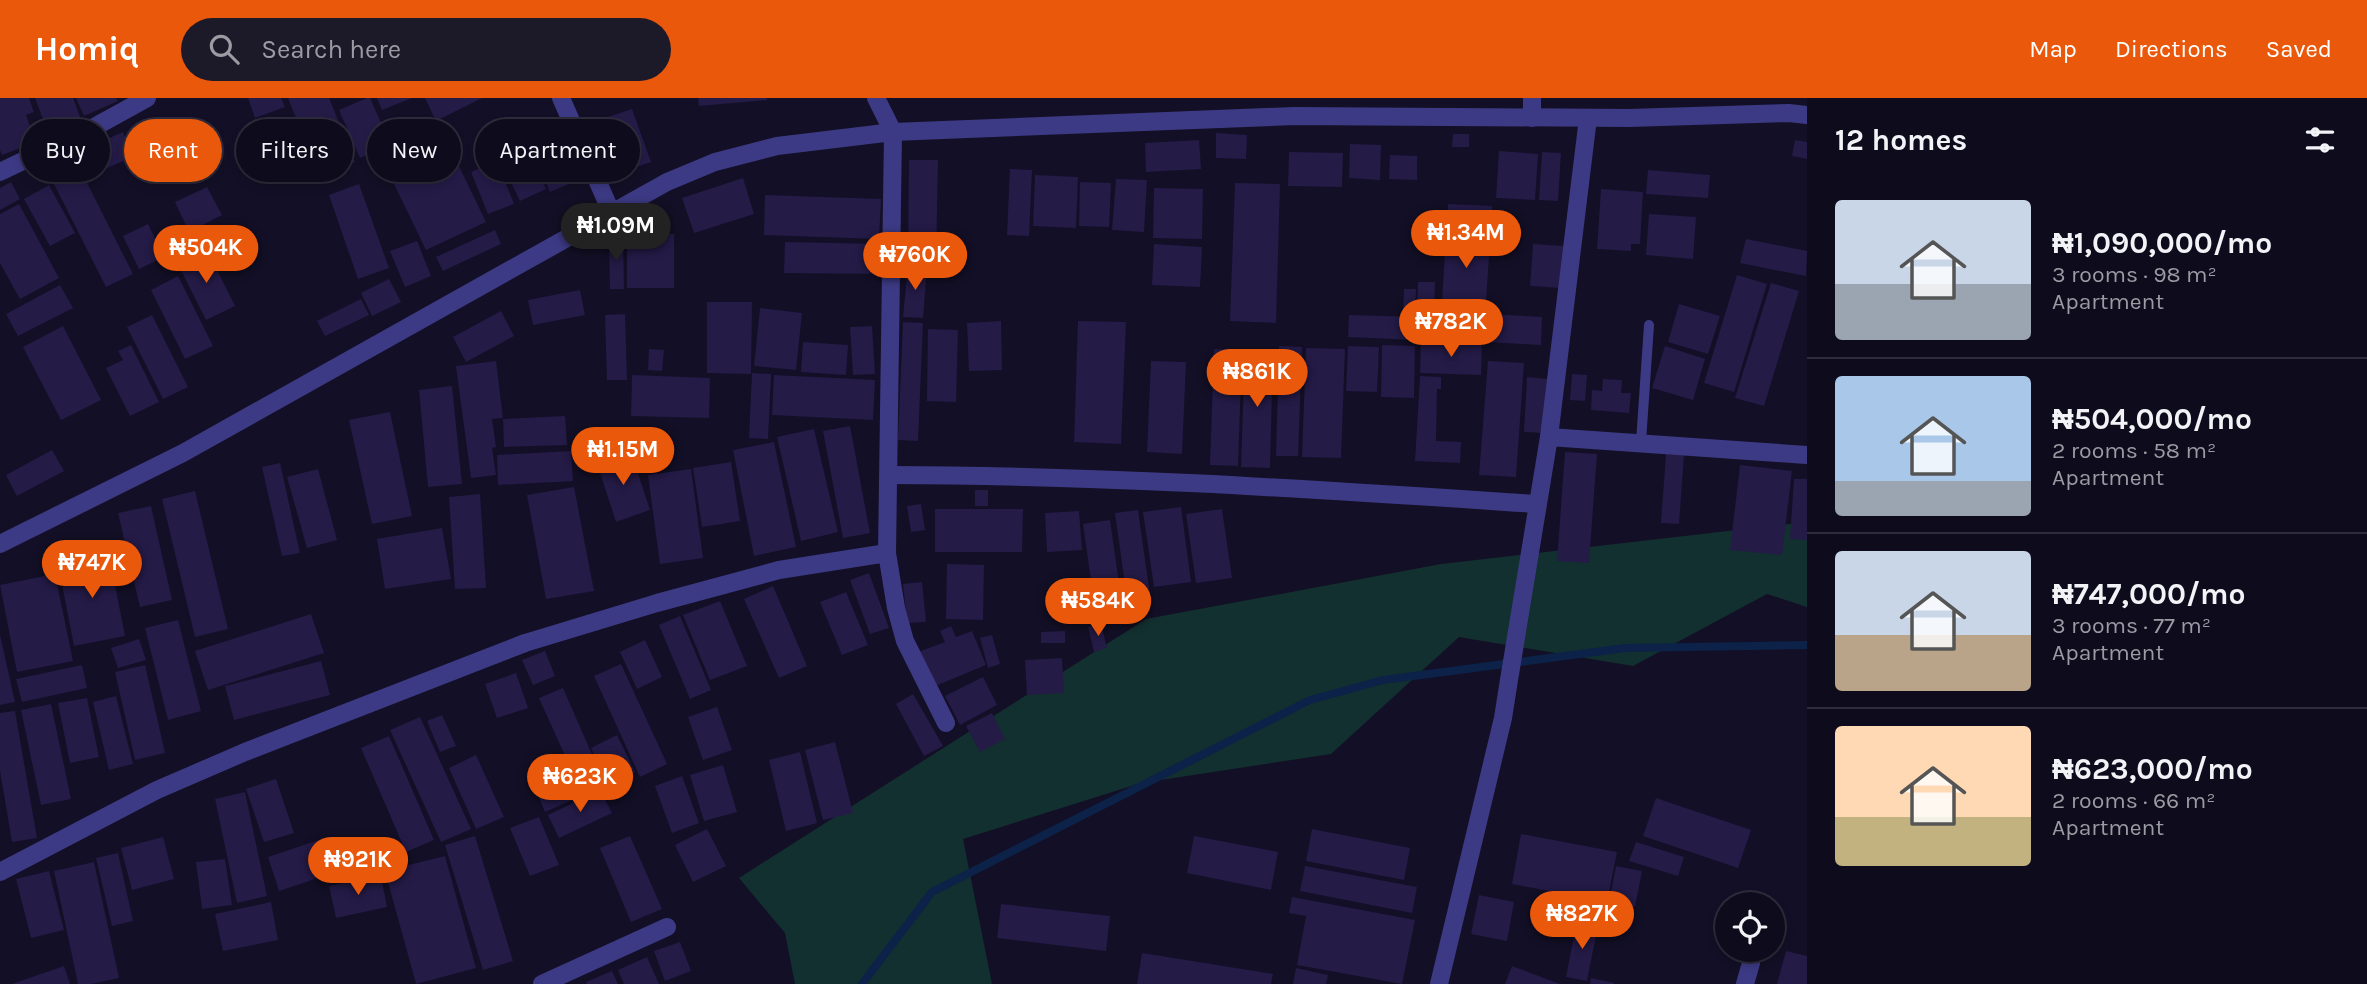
<!DOCTYPE html>
<meta charset="utf-8">
<style>
body{margin:0;font-family:Karla,sans-serif;background:#1c1929;color:#f1f3f6;height:100vh;display:flex;flex-direction:column;font-size:26px;white-space:nowrap}
*{box-sizing:border-box;margin:0}
p{font-size:23px;color:#9b9ba3}
.icon{flex:none;width:38px;height:38px;fill:none;stroke:currentColor;stroke-width:2;stroke-linecap:round;stroke-linejoin:round}
.map{position:relative;flex:1;overflow:hidden}
.panel{display:flex;flex-direction:column;background:#0e0b1c;width:560px}
.panel>*{flex:none}
.guide{position:absolute;left:21px;top:21px;width:665px;height:63px;display:flex;gap:14px}
.tools{position:absolute;left:1715px;top:794px;display:grid;gap:14px}
.tools a{display:grid;place-items:center;width:70px;height:70px;border-radius:50%;background:#0e0b1c;box-shadow:0 4px 10px #0003,0 0 0 2px #2e2b3b;font-size:35px}
.price{position:absolute;translate:-50% -60px;padding:0 16px;border-radius:24px;background:#ea580c;color:#fff;font-size:23px;line-height:46px;filter:drop-shadow(0 2px 4px #0008)}
.price::after{content:'';position:absolute;left:50%;top:42px;width:21px;height:16px;margin-left:-10px;background:inherit;clip-path:polygon(0 0,100% 0,50% 100%)}
.price.current{background:#222;color:#fff}
ul{padding:0;list-style:none}
li{display:flex;align-items:center;gap:21px;height:175px;padding:0 28px}
li+li{border-top:2px solid #2e2b3b}
li span{display:grid;place-items:center;flex:none;width:196px;height:140px;border-radius:7px;color:#555}
li>.icon{margin-inline-start:auto}
span .icon{width:84px;height:84px;fill:#fffc;stroke-width:1}
li b{font-size:30px}
h2{display:flex;justify-content:space-between;align-items:center;height:84px;padding:0 28px;font-size:30px}
.chip{padding:0 24px;border-radius:32px;background:#0e0b1c;box-shadow:0 4px 10px #0003,0 0 0 2px #2e2b3b;font-size:24px;line-height:63px}
.chip.current{background:#ea580c;color:#fff}
header{display:flex;align-items:center;gap:42px;box-sizing:border-box;height:98px;padding:0 35px;background:#ea580c;color:#fff}
header strong{font-size:33px}
nav{display:flex;gap:38px;margin-inline-start:auto;font-size:24px}
.search{width:490px;height:63px;background:#1c1929;display:flex;align-items:center;gap:18px;box-sizing:border-box;padding:0 24px;border-radius:38px;color:#9b9ba3;font-size:26px}
main{display:flex;flex:1;min-height:0}
.map>svg:first-child{display:block}
</style>
<header>
<strong>Homiq</strong>
<div class="search"><svg class="icon" aria-label="search" viewBox="0 0 24 24"><circle cx="10" cy="10" r="6"/><path d="M15 15l6 6"/></svg>Search here</div>
<nav><a>Map</a><a>Directions</a><a>Saved</a></nav>
</header>
<main>
<div class="map">
<svg width="1807" height="886" viewBox="0 0 1807 886">
<rect width="100%" height="100%" fill="#130f26"/>
<path fill="#12302f" d="M1807 424V509L1767 496 1633 568 1459 539 1331 656 1141 685 963 741 992 886H795L785 835 739 780 1146 521 1441 466Z"/>
<g fill="none" stroke-linecap="round" stroke-linejoin="round">
<path stroke="#0c2248" stroke-width="8" d="M862 886 932 794 1310 602 1383 582 1625 550 1807 547"/>
</g>
<g fill="#241b47">
<path d="M0 0H29L34 14 26 17 36 44 2 57 0 52Z"/>
<path d="M35 0H73L82 24 49 37Z"/>
<path d="M76 0H116L118 3 84 18Z"/>
<path d="M248 0H281L285 9 255 20Z"/>
<path d="M288 0H329L355 64 319 78Z"/>
<path d="M367 0H370L391 47 360 60 339 12Z"/>
<path d="M377 0H412L382 12Z"/>
<path d="M425 0H482L436 23Z"/>
<path d="M698 0H767V2L699 8Z"/>
<path d="M632 11 651 64 625 73 605 20Z"/>
<path d="M441 31 486 124 426 152 381 59Z"/>
<path d="M123 34 133 59 100 73 89 49Z"/>
<path d="M1216 35 1247 37 1246 61 1216 60Z"/>
<path d="M1453 36H1469V49H1452Z"/>
<path d="M523 41 546 91 520 103 496 53Z"/>
<path d="M1199 42 1201 71 1146 74 1145 45Z"/>
<path d="M1795 42 1807 44V61L1792 58Z"/>
<path d="M562 46 578 82 550 94 534 57Z"/>
<path d="M1350 46 1381 47 1380 82 1349 80Z"/>
<path d="M1499 53 1538 56 1535 102 1496 100Z"/>
<path d="M1289 54 1343 55 1342 89 1288 88Z"/>
<path d="M1542 54 1561 55 1558 103 1539 102Z"/>
<path d="M1390 57 1417 58V82L1389 81Z"/>
<path d="M909 62H938L936 161H908Z"/>
<path d="M497 63 514 106 488 116 471 74Z"/>
<path d="M1010 71 1032 72 1029 138 1007 137Z"/>
<path d="M1648 72 1710 77 1708 100 1646 96Z"/>
<path d="M81 73 133 176 106 189 54 86Z"/>
<path d="M1035 77 1078 79 1076 130 1033 128Z"/>
<path d="M743 80 754 116 694 135 682 100Z"/>
<path d="M1116 81 1147 82 1144 134 1112 132Z"/>
<path d="M11 84 20 101 0 112V90Z"/>
<path d="M1080 84 1111 85 1109 129 1079 128Z"/>
<path d="M1235 85 1280 86 1276 225 1230 223Z"/>
<path d="M359 86 389 170 358 181 329 97Z"/>
<path d="M49 87 75 135 50 148 24 101Z"/>
<path d="M207 89 222 117 189 134 175 104Z"/>
<path d="M1154 90 1203 91 1202 141 1153 140Z"/>
<path d="M1601 91 1643 94 1640 146H1631V153L1597 151Z"/>
<path d="M765 97 881 101 879 141 764 137Z"/>
<path d="M19 106 59 180 20 201 0 165V116Z"/>
<path d="M1448 106 1492 108 1484 238 1440 235Z"/>
<path d="M1649 116 1696 119 1693 161 1646 157Z"/>
<path d="M148 126 164 159 139 171 123 138Z"/>
<path d="M495 132 501 146 443 173 436 159Z"/>
<rect x="627" y="136" width="47" height="54"/>
<path d="M609 139H623L624 191H610Z"/>
<path d="M1746 141 1807 153 1806 178 1740 165Z"/>
<path d="M417 143 431 178 405 189 390 153Z"/>
<path d="M785 144 883 146V176L784 175Z"/>
<path d="M1154 146 1202 149 1200 189 1152 187Z"/>
<path d="M1533 146 1564 148 1561 190 1530 188Z"/>
<path d="M207 152 235 208 206 222 178 166Z"/>
<path d="M908 167 927 169 923 220 903 219Z"/>
<path d="M1737 177 1767 186 1734 294 1704 285Z"/>
<path d="M178 178 213 248 185 261 151 192Z"/>
<path d="M389 181 401 204 372 218 361 195Z"/>
<path d="M1418 184H1435L1434 219 1417 218Z"/>
<path d="M1771 185 1799 193 1764 308 1735 300Z"/>
<path d="M60 187 73 210 18 238 6 216Z"/>
<path d="M1404 191H1416L1415 216H1403Z"/>
<path d="M580 192 585 217 533 227 528 202Z"/>
<path d="M361 201 369 217 325 238 317 223Z"/>
<path d="M707 204H752L751 276 707 275Z"/>
<path d="M1679 206 1720 218 1708 256 1668 244Z"/>
<path d="M760 210 802 215 796 272 754 268Z"/>
<path d="M501 213 514 238 466 264 453 239Z"/>
<path d="M625 216 627 282H607L605 217Z"/>
<path d="M1489 216 1542 219 1541 247 1487 244Z"/>
<path d="M152 217 188 289 163 301 127 229Z"/>
<path d="M1349 217 1418 219 1417 242 1348 239Z"/>
<path d="M1001 223 1002 272 969 273 967 225Z"/>
<path d="M1078 223 1126 224 1121 346 1074 344Z"/>
<path d="M903 224 923 225 918 343 898 342Z"/>
<path d="M63 228 101 302 61 322 23 249Z"/>
<path d="M872 228 875 276 853 277 850 229Z"/>
<path d="M928 231 958 232 956 304 927 303Z"/>
<path d="M803 244 848 247 846 277 801 274Z"/>
<path d="M1421 244 1482 247 1481 277 1420 275Z"/>
<path d="M131 247 159 304 130 318 106 270 123 262 118 253Z"/>
<path d="M1382 247 1415 248 1414 300 1381 299Z"/>
<path d="M1279 248 1302 249 1298 358H1276Z"/>
<path d="M1348 248 1379 249 1377 294 1346 293Z"/>
<path d="M1665 248 1705 261 1693 302 1652 290Z"/>
<path d="M1306 250 1345 251 1341 360 1302 359Z"/>
<path d="M649 251 664 252 662 273 648 272Z"/>
<path d="M1214 251 1242 252 1238 368 1210 367Z"/>
<path d="M1245 252 1273 253 1270 370 1241 369Z"/>
<path d="M496 263 503 320 492 321 496 349 492 350 496 377 471 380 456 268Z"/>
<path d="M1151 263 1186 264 1182 356 1147 354Z"/>
<path d="M1488 263 1524 265 1516 379 1479 377Z"/>
<path d="M752 275 771 276 768 341 749 340Z"/>
<path d="M1572 276 1587 277 1585 303 1570 302Z"/>
<path d="M632 277 710 280 709 320 631 318Z"/>
<path d="M774 277 875 282 873 322 772 317Z"/>
<path d="M1420 278 1441 279V291H1437L1436 343 1461 344 1460 365 1415 363Z"/>
<path d="M1527 279 1548 281 1544 335 1524 334Z"/>
<path d="M1603 281 1622 282 1621 295H1631L1629 315 1591 312 1592 292 1602 293Z"/>
<path d="M452 288 462 386 428 389 419 292Z"/>
<path d="M390 314 412 418 372 426 349 322Z"/>
<path d="M565 318 567 347 504 349 503 321Z"/>
<path d="M850 328 870 435 843 440 823 333Z"/>
<path d="M814 331 838 434 801 443 777 339Z"/>
<path d="M774 344 796 449 754 458 733 352Z"/>
<path d="M52 352 64 373 17 398 6 377Z"/>
<path d="M571 353 573 383 498 387 497 357Z"/>
<path d="M631 354 650 412 616 424 597 365Z"/>
<path d="M1565 354 1597 356 1589 465 1557 463Z"/>
<path d="M1666 356 1684 357 1679 426 1661 425Z"/>
<path d="M731 364 740 423 702 429 693 370Z"/>
<path d="M280 365 300 455 282 458 262 369Z"/>
<path d="M1740 367 1792 373 1782 457 1730 452Z"/>
<path d="M318 371 337 442 307 450 287 379Z"/>
<path d="M691 371 703 460 660 466 648 377Z"/>
<path d="M1794 381H1807V442L1790 441Z"/>
<path d="M574 389 594 493 546 501 527 397Z"/>
<rect x="975" y="392" width="13" height="16"/>
<path d="M195 393 228 531 195 539 162 401Z"/>
<path d="M480 396 486 490 455 491 449 399Z"/>
<path d="M921 406 925 432 911 434 907 408Z"/>
<path d="M151 408 172 502 140 509 118 415Z"/>
<path d="M1181 409 1191 484 1154 489 1143 414Z"/>
<path d="M935 411H1023L1022 454H935Z"/>
<path d="M1222 411 1232 480 1196 485 1186 416Z"/>
<path d="M1138 412 1150 497 1127 501 1115 415Z"/>
<path d="M1079 413 1082 452 1047 454 1045 415Z"/>
<path d="M1110 422 1123 513 1096 517 1083 426Z"/>
<path d="M442 430 451 481 385 491 377 441Z"/>
<path d="M109 456 125 538 74 548 58 466Z"/>
<path d="M947 466 984 467 983 522 946 521Z"/>
<path d="M869 475 889 530 870 536 850 482Z"/>
<path d="M55 476 73 563 17 574 0 487Z"/>
<path d="M922 484 926 524 907 525 903 486Z"/>
<path d="M773 488 807 568 779 580 744 501Z"/>
<path d="M846 494 868 547 842 557 820 504Z"/>
<path d="M720 503 747 568 710 582 683 517Z"/>
<path d="M311 516 324 555 208 592 195 553Z"/>
<path d="M680 518 711 592 690 601 659 527Z"/>
<path d="M178 522 201 613 168 622 145 530Z"/>
<path d="M1101 525 1107 550 1094 554 1088 529Z"/>
<path d="M951 528 956 539 972 533 986 567 933 589 918 554 945 544 940 533Z"/>
<path d="M1065 533V545H1041V534Z"/>
<path d="M0 537 15 604 0 607Z"/>
<path d="M992 537 1000 566 988 570 980 540Z"/>
<path d="M139 541 146 562 118 570 111 550Z"/>
<path d="M645 542 662 579 637 591 620 554Z"/>
<path d="M545 553 555 578 533 587 522 562Z"/>
<path d="M1062 560 1064 595 1027 597 1025 562Z"/>
<path d="M321 563 330 597 234 622 225 588Z"/>
<path d="M621 566 667 666 640 679 594 578Z"/>
<path d="M82 567 87 590 22 604 16 581Z"/>
<path d="M145 567 165 655 135 662 115 574Z"/>
<path d="M516 575 528 610 497 620 485 586Z"/>
<path d="M983 579 997 607 960 627 945 598Z"/>
<path d="M563 590 594 661 571 671 539 600Z"/>
<path d="M913 596 943 648 924 658 896 606Z"/>
<path d="M116 598 133 666 109 672 93 604Z"/>
<path d="M87 600 99 659 70 665 58 605Z"/>
<path d="M51 606 71 701 41 707 21 612Z"/>
<path d="M717 609 732 652 703 662 688 619Z"/>
<path d="M15 613 37 740 12 744 0 673V615Z"/>
<path d="M992 615 1005 641 980 654 966 628Z"/>
<path d="M442 617 456 648 440 654 427 623Z"/>
<path d="M420 619 471 731 441 744 390 632Z"/>
<path d="M617 637 635 674 609 687 591 650Z"/>
<path d="M389 638 434 742 406 754 361 650Z"/>
<path d="M835 644 853 715 823 722 805 652Z"/>
<path d="M800 654 817 725 786 733 769 662Z"/>
<path d="M476 657 504 719 476 731 449 670Z"/>
<path d="M595 666 605 687 545 714 536 692Z"/>
<path d="M723 667 737 714 704 723 690 677Z"/>
<path d="M682 678 699 725 672 735 655 688Z"/>
<path d="M276 681 294 735 264 744 246 691Z"/>
<path d="M600 692 612 715 559 740 548 717Z"/>
<path d="M245 694 267 798 237 805 215 701Z"/>
<path d="M1656 700 1751 732 1738 770 1643 738Z"/>
<path d="M539 719 559 767 530 778 510 730Z"/>
<path d="M707 731 726 768 693 784 675 747Z"/>
<path d="M1312 731 1410 750 1404 782 1306 763Z"/>
<path d="M1521 736 1617 754 1607 804 1512 786Z"/>
<path d="M475 738 513 863 483 872 445 747Z"/>
<path d="M630 738 662 811 631 824 600 750Z"/>
<path d="M1194 738 1278 754 1271 792 1187 775Z"/>
<path d="M163 739 174 781 132 792 121 750Z"/>
<path d="M328 739 339 773 279 793 268 759Z"/>
<path d="M1636 744 1684 759 1678 778 1629 763Z"/>
<path d="M118 755 133 823 112 828 96 760Z"/>
<path d="M445 758 476 870 416 886 385 773Z"/>
<path d="M225 761 232 807 202 811 196 764Z"/>
<path d="M94 764 119 880 91 886H78L54 773Z"/>
<path d="M1305 768 1417 789 1412 815 1300 793Z"/>
<path d="M1616 768 1642 773 1635 809 1609 804Z"/>
<path d="M49 773 64 832 31 840 16 781Z"/>
<path d="M381 778 387 809 336 820 329 788Z"/>
<path d="M1479 797 1514 804 1507 843 1471 836Z"/>
<path d="M1292 799 1415 822 1402 886 1297 867 1306 818 1289 815Z"/>
<path d="M271 804 278 842 223 853 215 816Z"/>
<path d="M1001 806 1110 818 1106 853 997 840Z"/>
<path d="M1538 812 1558 816 1555 828 1535 824Z"/>
<path d="M1577 823 1598 827 1587 883 1566 879Z"/>
<path d="M680 844 691 873 665 883 654 853Z"/>
<path d="M1786 853 1807 858V886H1777Z"/>
<path d="M1142 855 1273 876 1271 886H1137Z"/>
<path d="M647 859 659 886H624L618 872Z"/>
<path d="M64 868 70 886H12Z"/>
<path d="M1512 868 1560 886H1505Z"/>
<path d="M1296 870 1328 877 1326 886H1293Z"/>
<path d="M612 873 618 886H587L586 884Z"/>
<path d="M1591 880 1614 885V886H1590Z"/>
</g>
<g fill="none" stroke-linecap="round" stroke-linejoin="round">
<path stroke="#3d3a85" stroke-width="10" d="M1641 344 1649 227"/>
<g stroke="#3d3a85" stroke-width="18">
<path d="M561 0 612 116"/>
<path d="M876 0 893 34 887 455 896 510 905 543 946 625"/>
<path d="M1532 0V20"/>
<path d="M0 74 98 27 147 0"/>
<path d="M1549 339 1807 357"/>
<path d="M889 377C1105 377 1322 392 1537 406"/>
<path d="M0 446 183 355 667 84 715 64 777 48 893 34 1294 18 1629 20 1789 15 1807 17"/>
<path d="M0 774 157 692 245 654 525 545 657 505 779 472 887 455"/>
<path d="M542 886 667 829"/>
<path d="M1439 886 1503 620 1509 582 1549 339 1588 20"/>
<path d="M1745 886 1751 865"/>
</g>
</g>
</svg>
<div class="tools">
<a><svg class="icon" aria-label="locate" viewBox="0 0 24 24"><circle cx="12" cy="12" r="6"/><path d="M12 2v4M12 18v4M2 12h4M18 12h4"/></svg></a>
</div>
<b class="price current" style="left:616px;top:165px">₦1.09M</b>
<b class="price" style="left:1466px;top:172px">₦1.34M</b>
<b class="price" style="left:206px;top:187px">₦504K</b>
<b class="price" style="left:915px;top:194px">₦760K</b>
<b class="price" style="left:1451px;top:261px">₦782K</b>
<b class="price" style="left:1257px;top:311px">₦861K</b>
<b class="price" style="left:623px;top:389px">₦1.15M</b>
<b class="price" style="left:92px;top:502px">₦747K</b>
<b class="price" style="left:1098px;top:540px">₦584K</b>
<b class="price" style="left:580px;top:716px">₦623K</b>
<b class="price" style="left:358px;top:799px">₦921K</b>
<b class="price" style="left:1582px;top:853px">₦827K</b>
<div class="guide">
<a class="chip">Buy</a>
<a class="chip current">Rent</a>
<a class="chip">Filters</a>
<a class="chip">New</a>
<a class="chip">Apartment</a>
</div>
</div>
<section class="panel">
<h2>12 homes<svg class="icon" aria-label="filters" viewBox="0 0 24 24"><path d="M4 7h16M4 17h16"/><circle cx="9" cy="7" r="2"/><circle cx="15" cy="17" r="2"/></svg></h2>
<ul>
<li><span style="background:linear-gradient(#c9d6e8 60%,#9aa5b1 0)"><svg class="icon" aria-label="home" viewBox="0 0 24 24"><path d="M3 11l9-7 9 7M6 9v11h12V9"/></svg></span><div><b>₦1,090,000/mo</b><p>3 rooms · 98 m²</p><p>Apartment</p></div></li>
<li><span style="background:linear-gradient(#a9c7e8 75%,#9aa5b1 0)"><svg class="icon" aria-label="home" viewBox="0 0 24 24"><path d="M3 11l9-7 9 7M6 9v11h12V9"/></svg></span><div><b>₦504,000/mo</b><p>2 rooms · 58 m²</p><p>Apartment</p></div></li>
<li><span style="background:linear-gradient(#c9d6e8 60%,#b9a48a 0)"><svg class="icon" aria-label="home" viewBox="0 0 24 24"><path d="M3 11l9-7 9 7M6 9v11h12V9"/></svg></span><div><b>₦747,000/mo</b><p>3 rooms · 77 m²</p><p>Apartment</p></div></li>
<li><span style="background:linear-gradient(#ffd9b3 65%,#c2b280 0)"><svg class="icon" aria-label="home" viewBox="0 0 24 24"><path d="M3 11l9-7 9 7M6 9v11h12V9"/></svg></span><div><b>₦623,000/mo</b><p>2 rooms · 66 m²</p><p>Apartment</p></div></li>
</ul>
</section>
</main>
